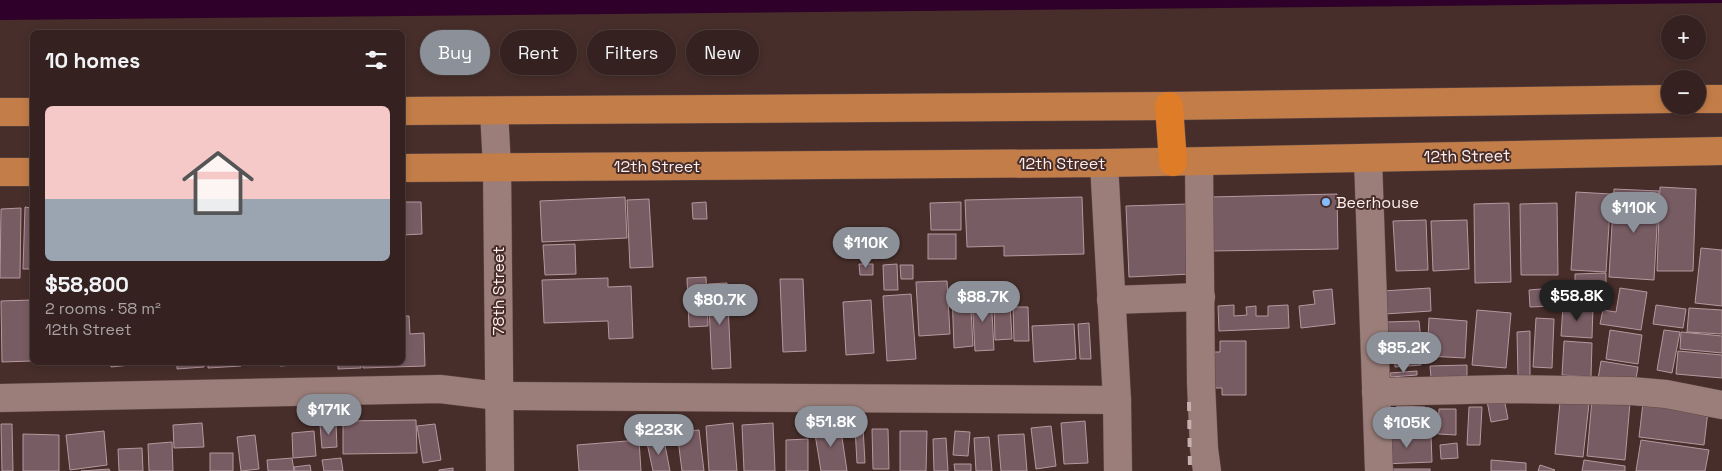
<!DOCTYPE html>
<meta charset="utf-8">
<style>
body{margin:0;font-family:"Space Grotesk",sans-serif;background:#402f2d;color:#f1f3f6;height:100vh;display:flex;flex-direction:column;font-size:19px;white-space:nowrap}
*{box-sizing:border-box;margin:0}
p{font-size:16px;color:#aaa4a5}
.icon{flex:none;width:28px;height:28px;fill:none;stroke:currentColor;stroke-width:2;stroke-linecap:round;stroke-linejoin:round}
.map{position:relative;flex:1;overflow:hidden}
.panel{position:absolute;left:30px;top:30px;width:375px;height:335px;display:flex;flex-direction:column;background:#352220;border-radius:8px;box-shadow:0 2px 8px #0003,0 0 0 1px #4f3f3e}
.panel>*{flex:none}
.top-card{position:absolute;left:420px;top:30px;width:475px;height:45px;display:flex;gap:10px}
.buttons{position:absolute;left:1661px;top:15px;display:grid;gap:10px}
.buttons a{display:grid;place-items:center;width:45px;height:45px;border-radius:50%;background:#352220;box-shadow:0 2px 8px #0003,0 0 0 1px #4f3f3e;font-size:25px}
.price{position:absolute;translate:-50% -42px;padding:0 11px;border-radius:18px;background:#8c9099;color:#fff;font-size:16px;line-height:32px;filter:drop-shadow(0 1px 2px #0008)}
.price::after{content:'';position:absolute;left:50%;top:30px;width:15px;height:11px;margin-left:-8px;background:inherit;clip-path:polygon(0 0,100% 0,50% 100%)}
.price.selected{background:#222;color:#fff}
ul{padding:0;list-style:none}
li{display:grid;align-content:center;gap:10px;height:265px;padding:0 15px}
li span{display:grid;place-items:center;height:155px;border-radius:8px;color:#555}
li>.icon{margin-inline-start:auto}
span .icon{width:90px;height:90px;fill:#fffc;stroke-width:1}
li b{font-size:21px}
h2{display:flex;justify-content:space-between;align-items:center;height:60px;padding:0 15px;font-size:21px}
.pill{padding:0 18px;border-radius:22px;background:#352220;box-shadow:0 2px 8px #0003,0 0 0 1px #4f3f3e;font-size:18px;line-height:45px}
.pill.selected{background:#8c9099;color:#fff}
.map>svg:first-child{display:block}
</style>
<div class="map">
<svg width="1722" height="471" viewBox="0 0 1722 471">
<rect width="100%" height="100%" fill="#472e2a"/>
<path fill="#2f0029" d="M0 0H1722V3L0 20Z"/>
<g fill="#785c63" stroke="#b6989f">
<path d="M1660 187 1696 189 1693 271H1657Z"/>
<path d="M1614 189 1659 191 1654 280 1609 277Z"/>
<path d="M1576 192 1611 194 1606 272 1571 270Z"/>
<path d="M1337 194 1338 249 1211 251 1210 197Z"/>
<path d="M625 197 627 238 542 242 540 201Z"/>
<path d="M1082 197 1084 254 1004 256V246L967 247 965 200Z"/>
<path d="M649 199 653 267 630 268 627 200Z"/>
<path d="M402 202H421L422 234 402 235Z"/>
<path d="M706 202 707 219H693L692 203Z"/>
<path d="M961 202V230H931L930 203Z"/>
<path d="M1509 203 1511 282 1475 283 1474 204Z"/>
<path d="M1557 203 1558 275H1521L1520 204Z"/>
<path d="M1188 204 1191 274 1129 277 1126 206Z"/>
<path d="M25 207 32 208V269H23Z"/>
<path d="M21 208 20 278H0L1 209Z"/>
<path d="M1426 220 1428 270 1396 271 1393 221Z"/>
<path d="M1467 220 1469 269 1433 271 1431 221Z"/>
<rect x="928" y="234" width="28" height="25"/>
<path d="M575 244 576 274 545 275 543 245Z"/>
<path d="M1701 248 1722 250V306L1695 303Z"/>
<path d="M859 264H873V275H860Z"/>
<path d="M897 264 898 290H884L883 265Z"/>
<path d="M900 265H913V279H901Z"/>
<path d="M1606 273V284L1575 285V274Z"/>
<path d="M706 277 708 326 689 327 687 278Z"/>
<path d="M608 278V287L631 286 633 338 609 339 608 321 544 323 542 280Z"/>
<path d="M780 279H803L806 351 783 352Z"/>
<path d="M947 281 950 334 919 336 916 282Z"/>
<path d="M727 283 731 368 712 369 708 284Z"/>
<path d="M1430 288 1431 311 1385 314 1383 291Z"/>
<path d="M1553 288 1554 306 1530 307 1529 290Z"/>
<path d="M1620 288 1647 292 1641 330 1600 324 1603 310 1616 312Z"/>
<path d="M1332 289 1335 324 1301 328 1299 306 1315 304 1313 291Z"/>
<path d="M970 291 973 346 954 348 952 292Z"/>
<path d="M911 294 916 359 887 361 883 296Z"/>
<path d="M991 295 994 350 975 351 972 296Z"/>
<path d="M32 300V361L2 362 1 301Z"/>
<path d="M871 300 874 353 846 355 843 302Z"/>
<path d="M1010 304 1012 339 995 340 994 305Z"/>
<path d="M1234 305V316L1247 315 1246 307 1256 306V316H1268V306L1288 305 1289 328 1219 331 1218 306Z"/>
<path d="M1656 305 1686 309 1683 328 1653 324Z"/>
<path d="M1563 306 1593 307 1592 338 1561 336Z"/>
<path d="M1013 307H1028L1029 341H1014Z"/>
<path d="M1689 308 1722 310V334L1687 332Z"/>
<path d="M1477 310 1511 313 1506 368 1472 365Z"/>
<path d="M402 316H409L410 334 424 333 425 366 363 368V362H402Z"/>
<path d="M1429 318 1467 321 1465 358 1427 356Z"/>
<path d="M1536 318 1554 319 1552 368 1533 367Z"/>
<path d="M1419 321 1421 340 1387 341 1386 322Z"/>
<path d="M1089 323 1091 359H1080L1078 324Z"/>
<path d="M1074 324 1076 359 1034 362 1032 326Z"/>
<path d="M1610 330 1642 335 1638 364 1606 359Z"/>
<path d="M1664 330 1680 332 1672 373 1657 370Z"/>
<path d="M1530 331V376H1518L1517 332Z"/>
<path d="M1681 332 1722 336V353L1680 349Z"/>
<path d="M1220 341H1246V395H1222V388H1209V352H1220Z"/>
<path d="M1564 341 1592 343 1591 377 1562 375Z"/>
<path d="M1420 345 1421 365 1395 367 1394 347Z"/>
<path d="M1678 351 1722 355V378L1676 374Z"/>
<path d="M1601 361 1638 367 1635 385 1598 379Z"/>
<path d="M72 362H101V364L72 365Z"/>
<path d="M110 362H139L140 364 111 367Z"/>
<path d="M177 362H204V367L177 369Z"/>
<path d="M208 362H240L241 366 208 368Z"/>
<path d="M280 362H310V364L280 366Z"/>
<path d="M338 362H361V368L338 369Z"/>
<path d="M1467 365V376L1431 378 1430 366Z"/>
<path d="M1417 371V375L1391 377 1390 373Z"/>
<path d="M1504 398 1508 419 1491 422 1487 401Z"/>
<path d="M1592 399 1630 403 1625 460 1587 456Z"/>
<path d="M1560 402 1589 404 1583 457 1555 454Z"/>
<path d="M1643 403 1708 411 1704 445 1639 437Z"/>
<path d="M1397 406 1425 407V425L1396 424Z"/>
<path d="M1469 407H1482L1480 445H1467Z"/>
<path d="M1439 409H1456V435L1438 434Z"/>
<path d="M416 420 417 453 343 454V421Z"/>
<path d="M1085 421 1088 463 1064 464 1061 423Z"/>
<path d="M202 423 204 447 174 448 173 425Z"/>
<path d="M733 423 737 471H709L706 426Z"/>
<path d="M773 423 775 471H744L742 425Z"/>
<path d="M1 424H12L13 471H2Z"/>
<path d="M336 424 337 447 322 448 320 425Z"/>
<path d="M435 424 441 460 423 463 417 426Z"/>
<path d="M840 424 847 471H821L814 428Z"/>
<path d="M1051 426 1056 466 1036 469 1031 428Z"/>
<path d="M855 427H863L865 463H857Z"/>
<path d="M872 429H888L889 469H873Z"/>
<path d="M699 430 704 471H682L677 432Z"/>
<path d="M104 431 107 465 70 470 66 435Z"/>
<path d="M314 431 316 456 293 458 292 433Z"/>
<path d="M900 431H927L926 471H900Z"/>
<path d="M955 431 970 432 968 456 953 455Z"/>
<path d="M23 434 59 435V471H23Z"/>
<path d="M1024 434 1027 471H1001L998 435Z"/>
<path d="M255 435 259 469 241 471 237 437Z"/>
<path d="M1431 435 1432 462 1383 464 1381 436Z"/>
<path d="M989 437 992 471H976L974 438Z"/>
<path d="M946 438 948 471H934L933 439Z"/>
<path d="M808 439V471H786V440Z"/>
<path d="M639 440 641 471H579L577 445Z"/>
<path d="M664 440 670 471H653L647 443Z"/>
<path d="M1641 440 1709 450 1705 471H1636Z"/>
<path d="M172 442 173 471H149L148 444Z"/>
<path d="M1457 443 1458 458 1441 459 1440 445Z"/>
<path d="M142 448 143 471H119L118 449Z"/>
<rect x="210" y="453" width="23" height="18"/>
<path d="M292 458 294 471H268L267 460Z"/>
<path d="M341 458 343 471H324L322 460Z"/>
<path d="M1491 460 1526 463V471H1491Z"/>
<path d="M1584 460 1625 466V471H1582Z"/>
<path d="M954 464H971V471H955Z"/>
<path d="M310 465 311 471H295L294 467Z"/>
<path d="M1540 465 1555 470 1554 471H1538Z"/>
<path d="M453 468V471H439V470Z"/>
<path d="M109 469 110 471H81Z"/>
<rect x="1389" y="469" width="41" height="2"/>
</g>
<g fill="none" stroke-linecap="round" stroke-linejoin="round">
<defs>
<g id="minor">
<path d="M494 111 497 167 500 471"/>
<path d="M1368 159 1379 471"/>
<path d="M1199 162 1201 383 1204 449 1207 471"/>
<path d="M1104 163 1117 400 1118 471"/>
<path d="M1111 300 1201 297"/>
<path d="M1376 392 1508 389 1631 391 1666 394 1722 405"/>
<path d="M0 398 440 389 498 396 1117 400"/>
</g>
<g id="major">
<path d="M1698 99H1722"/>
<path d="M402 111 1169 106 1670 99"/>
<path d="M0 112H32"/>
<path d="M402 168 1104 163 1722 151"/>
<path d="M0 172H32"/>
</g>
<path id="highway" d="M1169 106 1173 162"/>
</defs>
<use href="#minor" stroke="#5f4a47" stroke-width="29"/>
<use href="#major" stroke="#5f4a47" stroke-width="29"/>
<use href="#highway" stroke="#5f4a47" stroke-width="29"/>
<use href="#minor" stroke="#9b7e79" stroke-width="28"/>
<use href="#major" stroke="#c37d48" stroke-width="28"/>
<use href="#highway" stroke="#de7c28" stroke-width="28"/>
<path stroke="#c5b1ae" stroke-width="4" stroke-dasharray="9 9" stroke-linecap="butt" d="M1189 402 1190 471"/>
</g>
<circle fill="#86bbfb" stroke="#472e2a" stroke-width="2" cx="1326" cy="202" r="5"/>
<g text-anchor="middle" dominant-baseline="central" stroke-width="4" stroke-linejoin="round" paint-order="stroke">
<g font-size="16" fill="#ffeeeb" stroke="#472e2a">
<text transform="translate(1467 156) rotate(-1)">12th Street</text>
<text x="1062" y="163">12th Street</text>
<text x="657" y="166">12th Street</text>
<text transform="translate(498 291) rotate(-90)">78th Street</text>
</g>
<g font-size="16" fill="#ffeeeb" stroke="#472e2a" text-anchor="start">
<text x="1336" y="202">Beerhouse</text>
</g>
</g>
</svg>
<div class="buttons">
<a>+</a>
<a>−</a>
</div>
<b class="price" style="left:1634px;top:234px">$110K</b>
<b class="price" style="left:866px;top:269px">$110K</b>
<b class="price selected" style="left:1577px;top:322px">$58.8K</b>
<b class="price" style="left:983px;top:323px">$88.7K</b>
<b class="price" style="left:720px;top:326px">$80.7K</b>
<b class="price" style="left:1404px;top:374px">$85.2K</b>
<b class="price" style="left:329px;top:436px">$171K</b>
<b class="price" style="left:831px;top:448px">$51.8K</b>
<b class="price" style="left:1407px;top:449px">$105K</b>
<b class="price" style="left:659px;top:456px">$223K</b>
<div class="top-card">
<a class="pill selected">Buy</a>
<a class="pill">Rent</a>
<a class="pill">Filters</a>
<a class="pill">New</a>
</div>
<section class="panel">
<h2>10 homes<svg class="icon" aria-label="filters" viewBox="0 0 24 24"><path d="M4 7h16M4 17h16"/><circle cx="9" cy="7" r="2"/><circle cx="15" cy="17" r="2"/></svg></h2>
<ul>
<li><span style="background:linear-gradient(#f6c9c9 60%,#9aa5b1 0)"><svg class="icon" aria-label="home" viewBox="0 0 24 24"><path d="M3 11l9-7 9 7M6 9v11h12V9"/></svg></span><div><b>$58,800</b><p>2 rooms · 58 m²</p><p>12th Street</p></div></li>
</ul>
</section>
</div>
